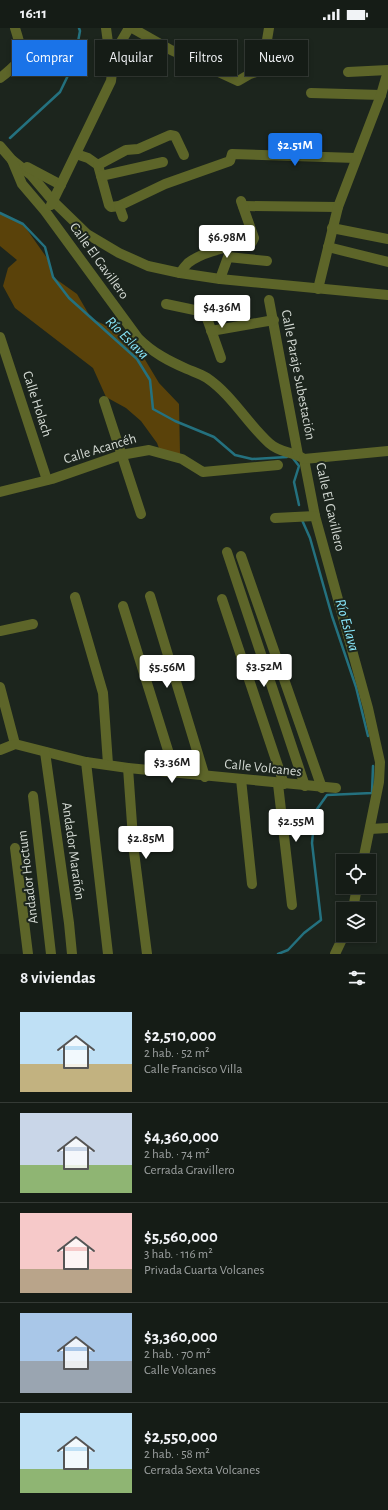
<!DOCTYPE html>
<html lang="es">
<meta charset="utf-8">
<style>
body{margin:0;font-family:"Alegreya Sans",sans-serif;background:#222923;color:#f1f3f6;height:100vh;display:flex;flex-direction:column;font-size:15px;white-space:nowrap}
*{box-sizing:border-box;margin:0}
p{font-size:13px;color:#9da1a1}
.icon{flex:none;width:22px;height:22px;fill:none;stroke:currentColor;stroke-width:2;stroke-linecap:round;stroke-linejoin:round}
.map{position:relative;height:926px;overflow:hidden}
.sheet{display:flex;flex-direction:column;background:#151c16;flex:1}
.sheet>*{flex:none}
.top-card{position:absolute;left:12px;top:12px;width:364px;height:36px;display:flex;gap:8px}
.buttons{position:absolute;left:336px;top:826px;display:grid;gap:8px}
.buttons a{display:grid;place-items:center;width:40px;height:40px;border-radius:0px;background:#151c16;box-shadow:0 2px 6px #0003,0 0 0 1px #343a35;font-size:20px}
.price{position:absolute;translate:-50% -34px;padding:0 9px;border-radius:4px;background:#fff;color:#222;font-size:13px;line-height:26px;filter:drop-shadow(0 1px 2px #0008)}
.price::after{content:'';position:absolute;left:50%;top:24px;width:12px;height:9px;margin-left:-6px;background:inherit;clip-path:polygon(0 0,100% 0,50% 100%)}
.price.selected{background:#1a73e8;color:#fff}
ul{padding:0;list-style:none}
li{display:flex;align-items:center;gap:12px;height:100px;padding:0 20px}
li+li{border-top:1px solid #343a35}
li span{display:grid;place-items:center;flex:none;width:112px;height:80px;border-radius:0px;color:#555}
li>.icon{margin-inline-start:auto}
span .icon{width:48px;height:48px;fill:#fffc;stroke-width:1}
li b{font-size:17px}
h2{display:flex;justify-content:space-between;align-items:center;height:48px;padding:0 20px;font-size:17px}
.tag{padding:0 14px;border-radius:0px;background:#151c16;box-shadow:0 2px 6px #0003,0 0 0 1px #343a35;font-size:14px;line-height:36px}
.tag.selected{background:#1a73e8;color:#fff}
.status{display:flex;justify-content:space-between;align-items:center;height:28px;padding:0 20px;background:#151c16;direction:ltr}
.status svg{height:11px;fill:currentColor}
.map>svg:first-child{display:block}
</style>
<div class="status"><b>16:11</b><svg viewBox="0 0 49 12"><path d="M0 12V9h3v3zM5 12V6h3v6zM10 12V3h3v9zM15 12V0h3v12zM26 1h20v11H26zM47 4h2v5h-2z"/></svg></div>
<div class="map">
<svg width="388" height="926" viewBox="0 0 388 926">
<rect width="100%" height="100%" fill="#1c251d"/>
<path fill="#5a420a" d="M0 185 23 196 47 230 53 249 77 266 91 290 130 310 141 325 159 355 179 376 180 426 160 423 157 415 141 393 126 380 106 369 93 340 15 280 3 258 8 240 17 232 0 218Z"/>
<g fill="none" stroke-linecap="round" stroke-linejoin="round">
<g stroke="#24717f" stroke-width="2.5">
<path d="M10 110 60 64 74 35 80 3 79 0"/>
<path d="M0 185 23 196 45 219 53 249 69 270 137 331 150 352 153 381 175 393 214 409 235 427 252 431 287 429"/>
<path d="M292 429 299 438 294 454 299 477"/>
<path d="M302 492 310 510 332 588 356 659 368 708"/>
<path d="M278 926 288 922 304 905 321 892 312 815 315 784 327 767 372 765 373 738"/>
</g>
<g stroke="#5d6529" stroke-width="10">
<path d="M132 0 171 22 238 53 250 46 262 42 269 0"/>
<path d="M111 31 129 0"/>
<path d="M348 44 388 42"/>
<path d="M0 50C25 31 24 29 15 0"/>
<path d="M311 65 381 67"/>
<path d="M0 118 12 132 31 147 53 173 87 206 119 225 148 238 180 245 220 251 388 267"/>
<path d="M76 126 88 130 98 137 109 177 111 179 119 178 165 156 230 133 232 126 356 130"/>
<path d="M12 132 22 156 45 183 138 310C153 325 169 333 187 341 194 344 201 346 207 350 232 367 247 395 269 415 281 426 293 423 304 431L315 488 368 680 380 734 379 754 363 833"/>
<path d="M98 137 126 122 138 121 170 107 175 108 184 127"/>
<path d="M27 139 61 157"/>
<path d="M101 148 163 134"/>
<path d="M51 177 111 53 112 44 106 0"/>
<path d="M119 178 123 189"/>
<path d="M243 178 338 179"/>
<path d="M332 200 388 211"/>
<path d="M328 219 388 234"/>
<path d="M180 245C182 242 185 238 188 235 205 222 231 219 252 214L254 210 241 173"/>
<path d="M220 251 228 229 267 233"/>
<path d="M318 261 338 179 381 67 388 43"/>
<path d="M269 272 298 427"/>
<path d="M166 276 204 284"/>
<path d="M203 279 221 330"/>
<path d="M211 303 274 292"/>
<path d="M0 309 47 452"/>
<path d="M104 373 141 486"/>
<path d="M304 431 388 423"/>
<path d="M0 464 52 451 121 427 149 422 182 431 203 444 278 437"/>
<path d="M275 490 315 488"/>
<path d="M227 524 305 758"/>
<path d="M241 528 322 760"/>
<path d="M150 568 205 749"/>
<path d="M75 569 103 665 108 736"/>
<path d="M222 571 284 756"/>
<path d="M123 578 175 745"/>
<path d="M0 603 33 596"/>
<path d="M0 659 15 716"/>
<path d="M0 722 15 716 86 734 128 740 336 760"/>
<path d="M45 724 69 895 72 926"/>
<path d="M86 734 108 926"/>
<path d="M128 740 134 824 147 926"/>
<path d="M241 751 252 856"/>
<path d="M278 756 292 877"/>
<path d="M33 768 51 926"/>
<path d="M370 801 388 800"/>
<path d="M15 820 28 926"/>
<path d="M353 881 357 859"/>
<path d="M335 926 344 907"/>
</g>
</g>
<g text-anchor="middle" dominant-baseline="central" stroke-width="4" stroke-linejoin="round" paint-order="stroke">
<g font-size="14" fill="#d4dad4" stroke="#1c251d">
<text transform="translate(99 233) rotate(54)">Calle El Gavillero</text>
<text transform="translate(298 347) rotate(79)">Calle Paraje Subestación</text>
<text transform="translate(37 376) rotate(72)">Calle Holach</text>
<text transform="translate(100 421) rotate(-17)">Calle Acancéh</text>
<text transform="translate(330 479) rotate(77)">Calle El Gavillero</text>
<text transform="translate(263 740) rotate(6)">Calle Volcanes</text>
<text transform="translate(73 823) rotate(82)">Andador Marañón</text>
<text transform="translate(28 849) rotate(-97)">Andador Hoctum</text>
</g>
<g font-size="15" font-style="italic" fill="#89e8fc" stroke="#1c251d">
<text transform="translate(127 310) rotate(45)">Río Eslava</text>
<text transform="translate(347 597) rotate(74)">Río Eslava</text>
</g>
</g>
</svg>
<div class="buttons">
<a><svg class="icon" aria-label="locate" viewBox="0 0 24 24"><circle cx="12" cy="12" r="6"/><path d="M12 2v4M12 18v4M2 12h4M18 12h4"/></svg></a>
<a><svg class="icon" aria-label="layers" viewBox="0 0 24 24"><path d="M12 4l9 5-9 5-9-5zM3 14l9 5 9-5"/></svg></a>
</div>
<b class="price selected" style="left:295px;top:139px">$2.51M</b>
<b class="price" style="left:227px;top:231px">$6.98M</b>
<b class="price" style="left:222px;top:301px">$4.36M</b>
<b class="price" style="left:264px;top:660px">$3.52M</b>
<b class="price" style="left:167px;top:661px">$5.56M</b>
<b class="price" style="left:172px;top:756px">$3.36M</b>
<b class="price" style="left:296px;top:815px">$2.55M</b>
<b class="price" style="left:146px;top:832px">$2.85M</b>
<div class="top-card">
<a class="tag selected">Comprar</a>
<a class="tag">Alquilar</a>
<a class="tag">Filtros</a>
<a class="tag">Nuevo</a>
</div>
</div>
<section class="sheet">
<h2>8 viviendas<svg class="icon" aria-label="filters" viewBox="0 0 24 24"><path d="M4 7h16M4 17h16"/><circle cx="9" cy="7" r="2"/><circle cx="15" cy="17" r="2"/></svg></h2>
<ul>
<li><span style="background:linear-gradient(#bfe0f5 65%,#c2b280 0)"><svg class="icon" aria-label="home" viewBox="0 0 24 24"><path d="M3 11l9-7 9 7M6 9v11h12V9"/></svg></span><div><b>$2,510,000</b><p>2 hab. · 52 m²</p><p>Calle Francisco Villa</p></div></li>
<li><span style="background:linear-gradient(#c9d6e8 65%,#8fb573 0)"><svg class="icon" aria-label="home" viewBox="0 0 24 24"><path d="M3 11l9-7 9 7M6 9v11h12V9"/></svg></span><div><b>$4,360,000</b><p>2 hab. · 74 m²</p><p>Cerrada Gravillero</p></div></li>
<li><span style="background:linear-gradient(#f6c9c9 70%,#b9a48a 0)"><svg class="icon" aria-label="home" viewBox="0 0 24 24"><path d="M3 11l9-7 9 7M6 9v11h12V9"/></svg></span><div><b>$5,560,000</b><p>3 hab. · 116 m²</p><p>Privada Cuarta Volcanes</p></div></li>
<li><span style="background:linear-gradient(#a9c7e8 60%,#9aa5b1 0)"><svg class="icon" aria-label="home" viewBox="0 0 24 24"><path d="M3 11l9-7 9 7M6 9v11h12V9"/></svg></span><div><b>$3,360,000</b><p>2 hab. · 70 m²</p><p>Calle Volcanes</p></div></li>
<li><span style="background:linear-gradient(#bfe0f5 70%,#8fb573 0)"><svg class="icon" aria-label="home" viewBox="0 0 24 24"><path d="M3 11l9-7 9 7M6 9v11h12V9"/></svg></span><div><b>$2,550,000</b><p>2 hab. · 58 m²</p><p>Cerrada Sexta Volcanes</p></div></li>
</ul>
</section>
